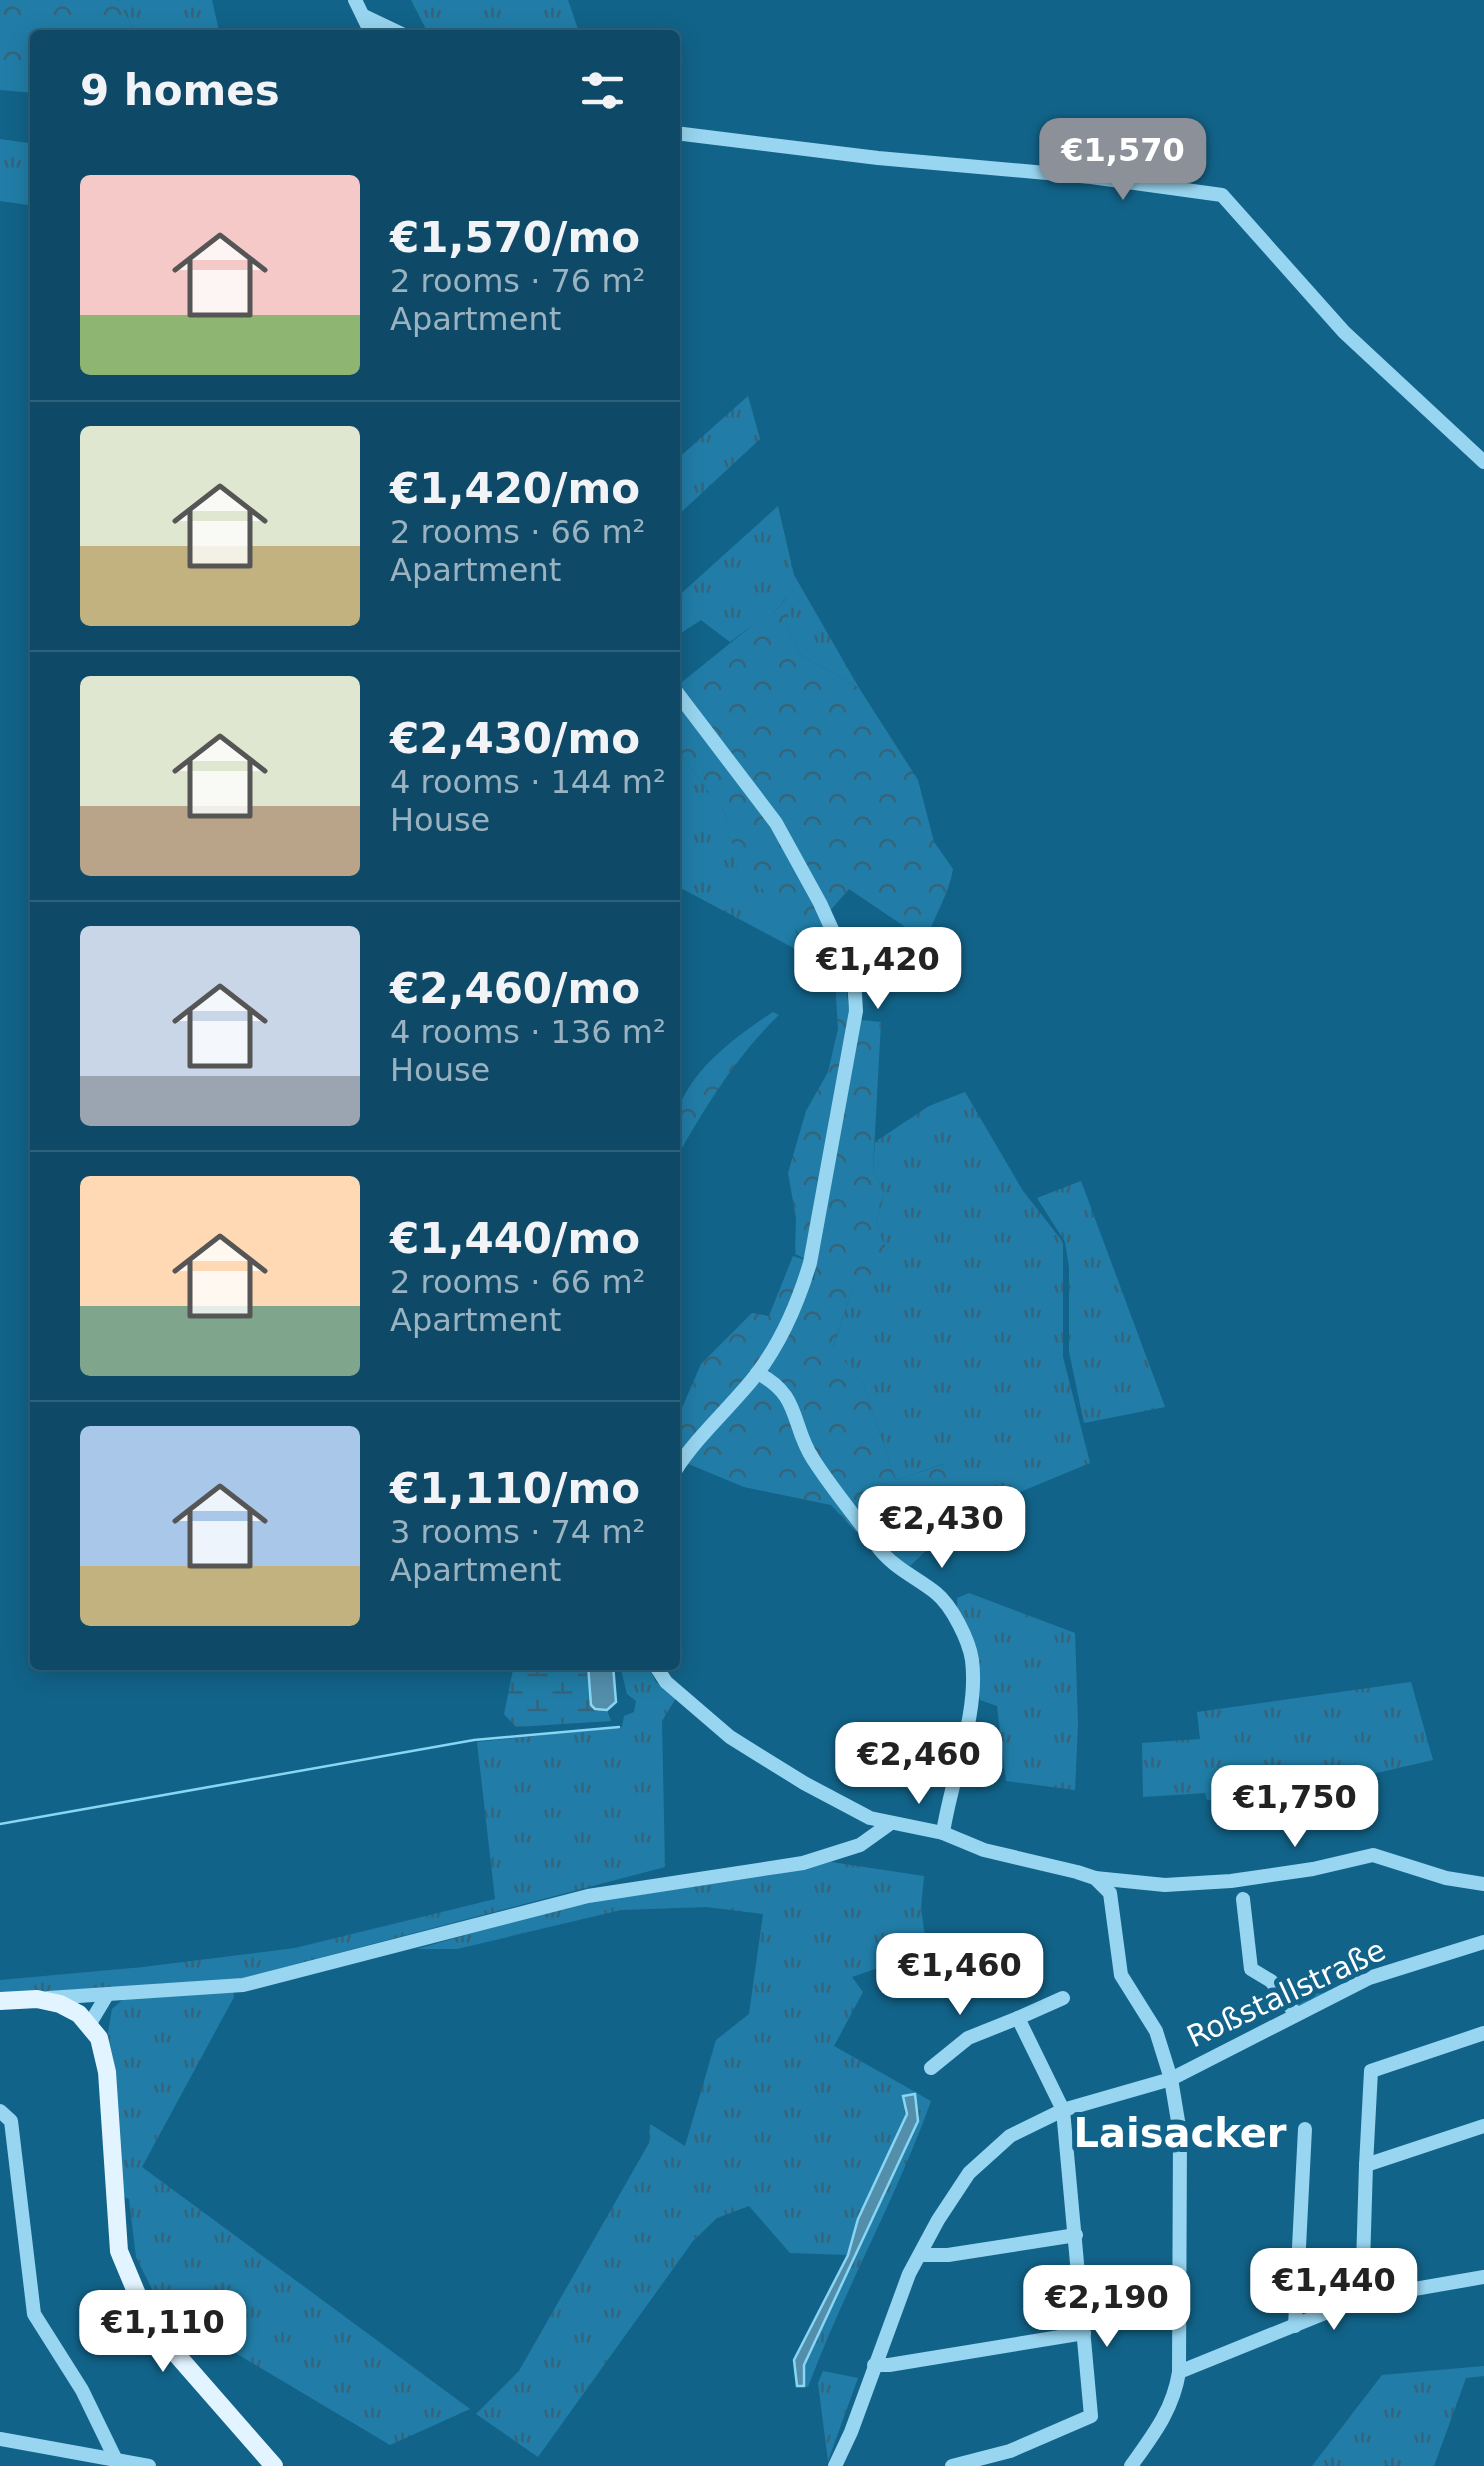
<!DOCTYPE html>
<meta charset="utf-8">
<style>
body{margin:0;font-family:"DejaVu Sans",sans-serif;background:#17516d;color:#f1f3f6;height:100vh;display:flex;flex-direction:column;font-size:38px;white-space:nowrap}
*{box-sizing:border-box;margin:0}
p{font-size:32px;color:#9bb3c0}
.icon{flex:none;width:55px;height:55px;fill:none;stroke:currentColor;stroke-width:2;stroke-linecap:round;stroke-linejoin:round}
.map{position:relative;flex:1;overflow:hidden}
.panel{position:absolute;left:30px;top:30px;width:650px;height:1640px;display:flex;flex-direction:column;background:#0e4a67;border-radius:10px;box-shadow:0 5px 25px #0003,0 0 0 2px #2e627b}
.panel>*{flex:none}
.price{position:absolute;translate:-50% -85px;padding:0 22px;border-radius:20px;background:#fff;color:#222;font-size:32px;line-height:65px;filter:drop-shadow(0 2px 5px #0008)}
.price::after{content:'';position:absolute;left:50%;top:60px;width:30px;height:22px;margin-left:-15px;background:inherit;clip-path:polygon(0 0,100% 0,50% 100%)}
.price.current{background:#8c9099;color:#fff}
ul{padding:0;list-style:none}
li{display:flex;align-items:center;gap:30px;height:250px;padding:0 50px}
li+li{border-top:2px solid #2e627b}
li span{display:grid;place-items:center;flex:none;width:280px;height:200px;border-radius:10px;color:#555}
li>.icon{margin-inline-start:auto}
span .icon{width:120px;height:120px;fill:#fffc;stroke-width:1}
li b{font-size:42px}
h2{display:flex;justify-content:space-between;align-items:center;height:120px;padding:0 50px;font-size:42px}
.map>svg:first-child{display:block}
</style>
<div class="map">
<svg width="1484" height="2466" viewBox="0 0 1484 2466">
<defs>
<pattern id="grass-tufts" width="24" height="20" patternUnits="userSpaceOnUse" patternTransform="scale(2.5)"><rect width="24" height="20" fill="#217da7"/><path d="M3 7l-1-3M5 7V3M7 7l1-3M15 17l-1-3M17 17v-4M19 17l1-3" fill="none" stroke="#36647a"/></pattern>
<pattern id="forest-crowns" width="20" height="18" patternUnits="userSpaceOnUse" patternTransform="scale(2.5)"><rect width="20" height="18" fill="#217da7"/><path d="M2 6a3 3 0 1 1 6 0M12 15a3 3 0 1 1 6 0" fill="none" stroke="#36647a"/></pattern>
<pattern id="wetland-marsh" width="20" height="14" patternUnits="userSpaceOnUse" patternTransform="scale(2.5)"><rect width="20" height="14" fill="#217da7"/><path d="M1 5h8M5 5V1M11 12h8M15 12V8" fill="none" stroke="#36647a"/></pattern>
</defs>
<rect width="100%" height="100%" fill="#126389"/>
<g fill="url(#grass-tufts)">
<path d="M118 0H212L220 35H137Z"/>
<path d="M411 0H568L580 35H429Z"/>
<path d="M0 139 35 144V206L0 201Z"/>
<path d="M748 396 760 439 675 518V461Z"/>
<path d="M778 506 794 575 859 688 801 655 786 625 787 597 769 619 758 621 730 642 701 620 675 637V599Z"/>
<path d="M675 738 683 758 725 813 739 870C769 889 796 917 803 953L675 885Z"/>
<path d="M965 1092 1023 1191 1063 1242V1357L1090 1463 962 1516 943 1464 896 1480 862 1382 833 1348 852 1291 885 1246 876 1225 884 1194 873 1169 875 1142 929 1106Z"/>
<path d="M1081 1181 1165 1407 1084 1423 1069 1352V1267L1065 1242 1037 1198Z"/>
<path d="M969 1593 1075 1633 1078 1724 1075 1790 1006 1781 997 1706 980 1700 973 1654 957 1608V1598Z"/>
<path d="M620 1665H647L656 1682 676 1698 662 1721 665 1867 235 1980 0 1994V1980L143 1967 295 1948 495 1899 477 1742 622 1727 624 1716 634 1712 636 1701 627 1694Z"/>
<path d="M1411 1682 1433 1760 1276 1796 1207 1800 1205 1793 1143 1797 1142 1743 1200 1739 1197 1712Z"/>
<path d="M831 1862 924 1876 921 1908 927 1951 852 1977 863 1992 834 2046 931 2101C896 2199 844 2290 808 2387L804 2386V2365L908 2114 858 2219 848 2255 790 2253 749 2206 717 2218 693 2241 538 2457 476 2414 519 2371 649 2143 650 2124 685 2146 716 2040 749 2014 763 1914 706 1907 621 1910 457 1949H417L579 1903 772 1875Z"/>
<path d="M1327 1970 1336 1990 1295 2010 1274 1982Z"/>
<path d="M233 1991 234 1997 142 2167 470 2409 390 2445 227 2348 172 2329 136 2257 129 2199 121 2195 108 2033 112 2009 127 1996Z"/>
<path d="M1484 2366V2376L1466 2378 1434 2466H1312L1382 2375Z"/>
<path d="M823 2371 858 2378 828 2461 818 2383Z"/>
</g>
<g fill="url(#forest-crowns)">
<path d="M0 0H118L137 35H35V93L0 90Z"/>
<path d="M789 595 786 625 801 655 859 688 918 780 934 842 953 869C949 895 934 915 926 941L849 889 822 920 838 956 824 966C793 932 779 895 738 870L725 813 683 758 675 738V682H682L759 620 769 619Z"/>
<path d="M841 978 846 986 850 1019 881 1022 873 1169 884 1194 876 1225 885 1246 886 1279 852 1291 833 1347 862 1382 896 1480 944 1464 962 1516 910 1566 855 1531 831 1505 744 1487 686 1463H675V1424L701 1364 752 1313 769 1316 793 1256 805 1260 801 1278 814 1280 821 1234 806 1259 795 1254 796 1218 788 1173 806 1111 828 1072 838 1029 835 981Z"/>
<path d="M773 1012 779 1015C736 1056 704 1109 675 1160 675 1145 672 1128 677 1113 690 1070 736 1036 773 1012Z"/>
</g>
<path fill="url(#wetland-marsh)" d="M514 1665H588L591 1705 595 1709 607 1710 611 1721 516 1727 504 1714Z"/>
<g fill="#538eab" stroke="#89d5f4" stroke-width="2.5">
<path d="M588 1665H613L616 1702 607 1710 595 1709 591 1705Z"/>
<path d="M915 2094 918 2121 804 2365V2386H797L794 2360 848 2255 858 2219 907 2114 903 2096Z"/>
</g>
<g fill="none" stroke-linecap="round" stroke-linejoin="round">
<path stroke="#89d5f4" stroke-width="2.5" d="M0 1824 474 1740 619 1727"/>
<g stroke="#98d5f0" stroke-width="14">
<path d="M355 0 372 35"/>
<path d="M364 16 404 35"/>
<path d="M675 133 878 158 1091 177 1222 195 1344 332 1484 462"/>
<path d="M675 690 776 823 820 903 854 978 856 1011 810 1263C798 1303 782 1341 756 1375 730 1408 697 1436 675 1471"/>
<path d="M757 1373C801 1394 791 1426 813 1459 832 1489 856 1517 877 1546 893 1568 916 1577 936 1593 952 1606 969 1640 972 1660 979 1715 951 1778 943 1833"/>
<path d="M655 1665 666 1682 730 1737 804 1783 870 1818 943 1833 984 1850 1077 1872 1095 1878 1110 1893 1121 1975 1156 2031 1171 2079 1180 2133 1179 2372C1173 2410 1153 2435 1131 2466"/>
<path d="M1095 1878 1165 1885 1231 1881 1313 1869 1373 1855 1446 1878 1484 1884"/>
<path d="M1243 1899 1251 1969 1271 1981 1295 2013"/>
<path d="M48 1998 243 1985 588 1896 803 1863 860 1845 888 1825"/>
<path d="M89 2025 107 1995"/>
<path d="M931 2068 968 2038 1018 2018"/>
<path d="M0 2111 11 2121 34 2314 82 2390 115 2458"/>
<path d="M1366 2165 1371 2071 1484 2033"/>
<path d="M921 2255H948L1076 2235"/>
<path d="M1362 2298 1366 2165 1484 2126"/>
<path d="M1295 2326 1305 2129"/>
<path d="M874 2365H889L1084 2333"/>
<path d="M1179 2372 1362 2298 1484 2277"/>
<path d="M0 2439 149 2466"/>
<path d="M835 2466 851 2432 909 2274 938 2220 969 2173 1010 2136 1063 2110 1171 2079 1369 1978 1484 1942"/>
<path d="M952 2466 1010 2451 1091 2416 1063 2110 1018 2018 1063 1998"/>
</g>
<path stroke="#e1f4ff" stroke-width="18" d="M0 2001 37 1999 60 2004 79 2014 99 2038 107 2072 119 2251 149 2323 274 2466"/>
</g>
<g text-anchor="middle" dominant-baseline="central" stroke-width="10" stroke-linejoin="round" paint-order="stroke">
<g font-size="30" fill="#fff" stroke="#126389">
<text transform="translate(1286 1993) rotate(-25)">Roßstallstraße</text>
</g>
<g font-size="40" font-weight="bold" fill="#fff" stroke="#126389">
<text x="1180" y="2133">Laisacker</text>
</g>
</g>
</svg>
<b class="price current" style="left:1123px;top:203px">€1,570</b>
<b class="price" style="left:878px;top:1012px">€1,420</b>
<b class="price" style="left:942px;top:1571px">€2,430</b>
<b class="price" style="left:919px;top:1807px">€2,460</b>
<b class="price" style="left:1295px;top:1850px">€1,750</b>
<b class="price" style="left:960px;top:2018px">€1,460</b>
<b class="price" style="left:1334px;top:2333px">€1,440</b>
<b class="price" style="left:1107px;top:2350px">€2,190</b>
<b class="price" style="left:163px;top:2375px">€1,110</b>
<section class="panel">
<h2>9 homes<svg class="icon" aria-label="filters" viewBox="0 0 24 24"><path d="M4 7h16M4 17h16"/><circle cx="9" cy="7" r="2"/><circle cx="15" cy="17" r="2"/></svg></h2>
<ul>
<li><span style="background:linear-gradient(#f6c9c9 70%,#8fb573 0)"><svg class="icon" aria-label="home" viewBox="0 0 24 24"><path d="M3 11l9-7 9 7M6 9v11h12V9"/></svg></span><div><b>€1,570/mo</b><p>2 rooms · 76 m²</p><p>Apartment</p></div></li>
<li><span style="background:linear-gradient(#dfe7d0 60%,#c2b280 0)"><svg class="icon" aria-label="home" viewBox="0 0 24 24"><path d="M3 11l9-7 9 7M6 9v11h12V9"/></svg></span><div><b>€1,420/mo</b><p>2 rooms · 66 m²</p><p>Apartment</p></div></li>
<li><span style="background:linear-gradient(#dfe7d0 65%,#b9a48a 0)"><svg class="icon" aria-label="home" viewBox="0 0 24 24"><path d="M3 11l9-7 9 7M6 9v11h12V9"/></svg></span><div><b>€2,430/mo</b><p>4 rooms · 144 m²</p><p>House</p></div></li>
<li><span style="background:linear-gradient(#c9d6e8 75%,#9aa5b1 0)"><svg class="icon" aria-label="home" viewBox="0 0 24 24"><path d="M3 11l9-7 9 7M6 9v11h12V9"/></svg></span><div><b>€2,460/mo</b><p>4 rooms · 136 m²</p><p>House</p></div></li>
<li><span style="background:linear-gradient(#ffd9b3 65%,#7fa58c 0)"><svg class="icon" aria-label="home" viewBox="0 0 24 24"><path d="M3 11l9-7 9 7M6 9v11h12V9"/></svg></span><div><b>€1,440/mo</b><p>2 rooms · 66 m²</p><p>Apartment</p></div></li>
<li><span style="background:linear-gradient(#a9c7e8 70%,#c2b280 0)"><svg class="icon" aria-label="home" viewBox="0 0 24 24"><path d="M3 11l9-7 9 7M6 9v11h12V9"/></svg></span><div><b>€1,110/mo</b><p>3 rooms · 74 m²</p><p>Apartment</p></div></li>
</ul>
</section>
</div>
